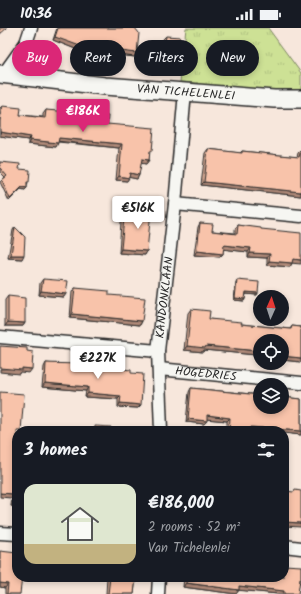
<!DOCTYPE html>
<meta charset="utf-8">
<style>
body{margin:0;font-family:Kalam,sans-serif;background:#20242c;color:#f1f3f6;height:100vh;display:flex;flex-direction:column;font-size:15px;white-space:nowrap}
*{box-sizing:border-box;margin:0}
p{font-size:13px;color:#9ea1a6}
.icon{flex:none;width:22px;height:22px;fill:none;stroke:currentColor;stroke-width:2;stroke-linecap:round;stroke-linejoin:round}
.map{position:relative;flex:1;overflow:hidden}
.sheet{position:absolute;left:12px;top:398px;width:277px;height:156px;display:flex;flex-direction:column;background:#171b24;border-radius:16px;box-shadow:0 2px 6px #0003}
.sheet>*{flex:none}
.top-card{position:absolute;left:12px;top:12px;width:277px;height:36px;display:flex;gap:8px}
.needle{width:26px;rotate:3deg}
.fabs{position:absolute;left:253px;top:262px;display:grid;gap:8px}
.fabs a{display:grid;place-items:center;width:36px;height:36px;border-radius:50%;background:#171b24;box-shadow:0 2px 6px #0003;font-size:20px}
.price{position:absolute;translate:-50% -34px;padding:0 9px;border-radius:4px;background:#fff;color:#222;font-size:13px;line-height:26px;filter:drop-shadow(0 1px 2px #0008)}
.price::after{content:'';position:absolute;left:50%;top:24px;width:12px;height:9px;margin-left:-6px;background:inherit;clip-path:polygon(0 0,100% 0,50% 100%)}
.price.on{background:#db2777;color:#fff}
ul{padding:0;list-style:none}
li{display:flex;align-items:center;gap:12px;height:100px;padding:0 12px}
li span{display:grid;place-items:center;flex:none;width:112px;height:80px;border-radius:12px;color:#555}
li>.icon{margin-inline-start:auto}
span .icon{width:48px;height:48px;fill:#fffc;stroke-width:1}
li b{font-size:17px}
h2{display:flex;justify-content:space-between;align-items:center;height:48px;padding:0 12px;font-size:17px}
.chip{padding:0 14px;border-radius:18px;background:#171b24;box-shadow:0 2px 6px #0003;font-size:14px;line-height:36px}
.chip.on{background:#db2777;color:#fff}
.status{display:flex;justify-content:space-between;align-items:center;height:28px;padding:0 20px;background:#171b24;direction:ltr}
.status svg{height:11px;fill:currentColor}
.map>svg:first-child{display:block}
</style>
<div class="status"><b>10:36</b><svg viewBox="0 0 49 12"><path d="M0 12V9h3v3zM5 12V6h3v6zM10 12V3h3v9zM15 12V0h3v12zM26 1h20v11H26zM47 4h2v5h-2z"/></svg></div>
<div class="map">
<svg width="301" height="566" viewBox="0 0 301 566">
<defs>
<pattern id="grass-tufts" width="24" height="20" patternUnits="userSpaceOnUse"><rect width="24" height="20" fill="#cde195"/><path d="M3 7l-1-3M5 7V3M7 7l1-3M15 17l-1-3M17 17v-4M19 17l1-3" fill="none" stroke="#b0c181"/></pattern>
</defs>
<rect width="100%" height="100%" fill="#f7e7dc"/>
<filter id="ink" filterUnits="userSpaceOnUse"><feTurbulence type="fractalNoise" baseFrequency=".025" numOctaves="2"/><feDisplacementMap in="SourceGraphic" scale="8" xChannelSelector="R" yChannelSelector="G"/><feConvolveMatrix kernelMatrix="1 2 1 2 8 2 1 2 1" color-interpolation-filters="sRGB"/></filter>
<g filter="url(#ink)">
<path fill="url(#grass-tufts)" stroke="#7c8660" d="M186 0H268L301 45V63L292 64 210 58 200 57 198 55 180 54Z"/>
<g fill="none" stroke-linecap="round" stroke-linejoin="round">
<defs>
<g id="street">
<path d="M26 15 49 51"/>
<path d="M3 47 26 15 31 0"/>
<path d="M175 176 301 188"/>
<path d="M0 309 158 323"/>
<path id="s1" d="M159 341 301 355"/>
<path id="s2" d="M161 403 158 323 175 176 185 64"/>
<path d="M0 505 17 506"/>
<path d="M284 518 301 520"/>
<path d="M158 566 159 549"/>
</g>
<g id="secondary">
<path id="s3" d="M0 46 105 58 185 64 274 71H301"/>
</g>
</defs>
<use href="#street" stroke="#2b2b2b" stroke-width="15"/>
<use href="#secondary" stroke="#2b2b2b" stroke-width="20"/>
<use href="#street" stroke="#f6f6f2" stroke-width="12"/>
<use href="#secondary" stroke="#f6f6f2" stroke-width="17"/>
</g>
<g fill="#d5a892" stroke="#2b2b2b">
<path d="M57 0H135V29L78 22 53 12Z"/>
<path d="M166 8 178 28 176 32 161 30 163 11Z"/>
<path d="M2 78 20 87 43 89V86L46 82 107 96 149 127V132L146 136 141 135 139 147 137 151 129 149 127 153 116 152 119 120 58 114 56 119 28 116V112L0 108V80Z"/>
<path d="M208 121 240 125 242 123 297 129 298 125 301 122V168L201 157 205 125Z"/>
<path d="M0 134 19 141 28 156H27V160L25 162 21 161 9 173 0 154 5 149 0 144Z"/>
<path d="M142 172 147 223 145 227 119 225 121 194 124 190 137 191 139 176Z"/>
<path d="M200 195 212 203 235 205V201L238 197 261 201 292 235 290 239 267 237V230L248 229V224L223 221V226L220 229 194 227 198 199Z"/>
<path d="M15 199 22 231 8 230 13 202Z"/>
<path d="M43 251 64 269 39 267 40 255Z"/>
<path d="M237 252 258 265 257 267 246 266 245 271 244 273 234 272 236 254Z"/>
<path d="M75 260 109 267 142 293 140 297 70 290 72 264Z"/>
<path d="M8 268 25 295 23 298H5V272Z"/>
<path d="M191 281 209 291 241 296 290 301 292 298 301 299V334L282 332V313L260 330 256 329V327L204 322 203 324 184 322 188 285Z"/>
<path d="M46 335 131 345 138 380 118 379V371L85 369 86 363 42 359 44 339Z"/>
<path d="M191 360 301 371V407L284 405V403L251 402V403H227V393L207 391 204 396 186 394 189 364Z"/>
<path d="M21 403 17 479 11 478Z"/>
<path d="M0 523 20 566H5V560L0 559Z"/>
<path d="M301 538V555H299L298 566H278L239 562 236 566 183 559 184 549H284Z"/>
<path d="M107 549H136L134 566H106Z"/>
</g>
<g fill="#ae8877" stroke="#2b2b2b">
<path d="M55 9 137 25 135 29 78 22 53 12Z"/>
<path d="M163 27 178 28 176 32 161 30Z"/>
<path d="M0 104 31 109 28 112 0 108Z"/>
<path d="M59 110 122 116 119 120 56 113Z"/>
<path d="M30 112 58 115 56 119 28 116Z"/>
<path d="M142 131 149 132 146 136 140 135Z"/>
<path d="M130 145 139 147 137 151 127 149Z"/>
<path d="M119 148 129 150 127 153 116 152Z"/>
<path d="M204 154 301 164V168L201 157Z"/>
<path d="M22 159 27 160 25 162 21 161 9 173Z"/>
<path d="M224 217 251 220 248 224 221 221Z"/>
<path d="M121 221 147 223 145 227 119 225Z"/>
<path d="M197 223 223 226 220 229 194 227Z"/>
<path d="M250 225 270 226 267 230 248 229Z"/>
<path d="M11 227H24L22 231 8 230Z"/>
<path d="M293 231 301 232V236L290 235Z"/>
<path d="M269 233 292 235 290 239 267 237Z"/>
<path d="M41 263 66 266 64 269 39 267Z"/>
<path d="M246 264 258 265 257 267 245 266Z"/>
<path d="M235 270 245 271 244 273 234 272Z"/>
<path d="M72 286 142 293 140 297 70 290Z"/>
<path d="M8 294 25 295 23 298H5Z"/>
<path d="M187 318H206L259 323 256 327 204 322 203 324 184 322Z"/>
<path d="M259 326H260V330L256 329Z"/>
<path d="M282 328 301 330V334L282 332Z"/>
<path d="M22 340 32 341 29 345 20 344 19 346 0 344V341Z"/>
<path d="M45 355 88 359 86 363 42 359Z"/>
<path d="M88 365 121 368 118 371 85 369Z"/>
<path d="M120 375 141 377 138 380 118 379Z"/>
<path d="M207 387 230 390 227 393 205 391Z"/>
<path d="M188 391 207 393 204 396 186 394Z"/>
<path d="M251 399 301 403V407L284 405V403H257L249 402Z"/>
<path d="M0 465 14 466 11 470 0 469Z"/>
<path d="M13 475H17V479L11 478Z"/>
<path d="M284 494 301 495V499L284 498Z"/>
<path d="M0 555 8 556 5 560 0 559Z"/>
<path d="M186 555 239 562 236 566 183 559Z"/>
<path d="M239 558 284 563 282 566H278L236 562Z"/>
</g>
<g fill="#f8c3aa" stroke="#2b2b2b">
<path d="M0 0H7L0 6Z"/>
<path d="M58 0H135L139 5 137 25 80 18 55 9Z"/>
<path d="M166 8 180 9 178 28 163 27Z"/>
<path d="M2 78 21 80 20 87 45 90 46 82 93 86 108 88 107 96 154 100 152 123H150L149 132 142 131 139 147 130 145 129 150 119 148 122 116 59 110 58 115 30 112 31 109 0 104V93Z"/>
<path d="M208 121 242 125V123L299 129 301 122V164L204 154Z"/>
<path d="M0 134 20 136 19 141 30 142 29 154H27V160L22 159 10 171 2 152 7 148 0 140Z"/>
<path d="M142 172 152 173 147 223 121 221 124 190 140 192Z"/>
<path d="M200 195 213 196 212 203 237 206 238 197 261 200V201L301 205V232L293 231 292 235 269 233 270 226 250 225 251 220 224 217 223 226 197 223Z"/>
<path d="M15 199 25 209 24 227H11Z"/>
<path d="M43 251 68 253 66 266 41 263Z"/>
<path d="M237 252 259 254 258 265 246 264 245 271 235 270Z"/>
<path d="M75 260 109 263V267L145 270 142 293 72 286Z"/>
<path d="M8 268 25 270V295L8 294Z"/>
<path d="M191 281 210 283 209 291 242 294 241 296 291 301 292 298 301 299V330L282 328V313H260V326H259V323L206 318 205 320 187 318Z"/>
<path d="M0 318 27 320V323L33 324 32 341 22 340V342L0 340Z"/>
<path d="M46 335 77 336 131 342V345L143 346 141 377 120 375 121 368 88 365V359L45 355Z"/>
<path d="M191 360 260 367V379H282V369L301 371V403L251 399V403H229L230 390 207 387V393L188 391Z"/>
<path d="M0 364 24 366 21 403H17V475H13L14 466 0 465Z"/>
<path d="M95 398 111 399V402L137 403H95Z"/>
<path d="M295 462 301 463V495L284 494V463L294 464Z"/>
<path d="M0 523 17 525V549H22L20 566H7L8 556 0 555Z"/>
<path d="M284 537 301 538V551H300L298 566H284V563L239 558V562L186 555V549H284Z"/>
<path d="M110 549H136L134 566H108Z"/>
</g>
</g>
<g text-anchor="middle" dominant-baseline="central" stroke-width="3" stroke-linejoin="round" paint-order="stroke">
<g font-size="12" fill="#2b2b2b" stroke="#f6f6f2">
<text stroke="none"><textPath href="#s3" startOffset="187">VAN TICHELENLEI</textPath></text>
<text stroke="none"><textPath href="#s2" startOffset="134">KANDONKLAAN</textPath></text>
<text stroke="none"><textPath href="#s1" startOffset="47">HOGEDRIES</textPath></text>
</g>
</g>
</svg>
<div class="fabs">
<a><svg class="needle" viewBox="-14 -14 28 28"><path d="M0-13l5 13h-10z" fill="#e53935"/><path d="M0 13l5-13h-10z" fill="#9ea1a6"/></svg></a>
<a><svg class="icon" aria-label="locate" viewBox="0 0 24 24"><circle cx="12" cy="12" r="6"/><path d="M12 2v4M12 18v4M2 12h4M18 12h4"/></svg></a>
<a><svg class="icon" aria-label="layers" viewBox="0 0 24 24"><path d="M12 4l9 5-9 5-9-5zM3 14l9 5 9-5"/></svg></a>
</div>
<b class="price on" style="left:83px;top:105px">€186K</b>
<b class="price" style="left:138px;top:202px">€516K</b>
<b class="price" style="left:98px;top:352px">€227K</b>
<div class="top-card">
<a class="chip on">Buy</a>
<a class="chip">Rent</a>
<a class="chip">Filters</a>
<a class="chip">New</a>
</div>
<section class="sheet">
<h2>3 homes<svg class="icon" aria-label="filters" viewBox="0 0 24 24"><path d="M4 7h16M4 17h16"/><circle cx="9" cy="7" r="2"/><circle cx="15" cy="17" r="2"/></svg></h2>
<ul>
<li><span style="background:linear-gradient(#dfe7d0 75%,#c2b280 0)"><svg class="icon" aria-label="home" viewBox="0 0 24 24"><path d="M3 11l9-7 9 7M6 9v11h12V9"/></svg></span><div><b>€186,000</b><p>2 rooms · 52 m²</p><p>Van Tichelenlei</p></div></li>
</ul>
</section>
</div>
